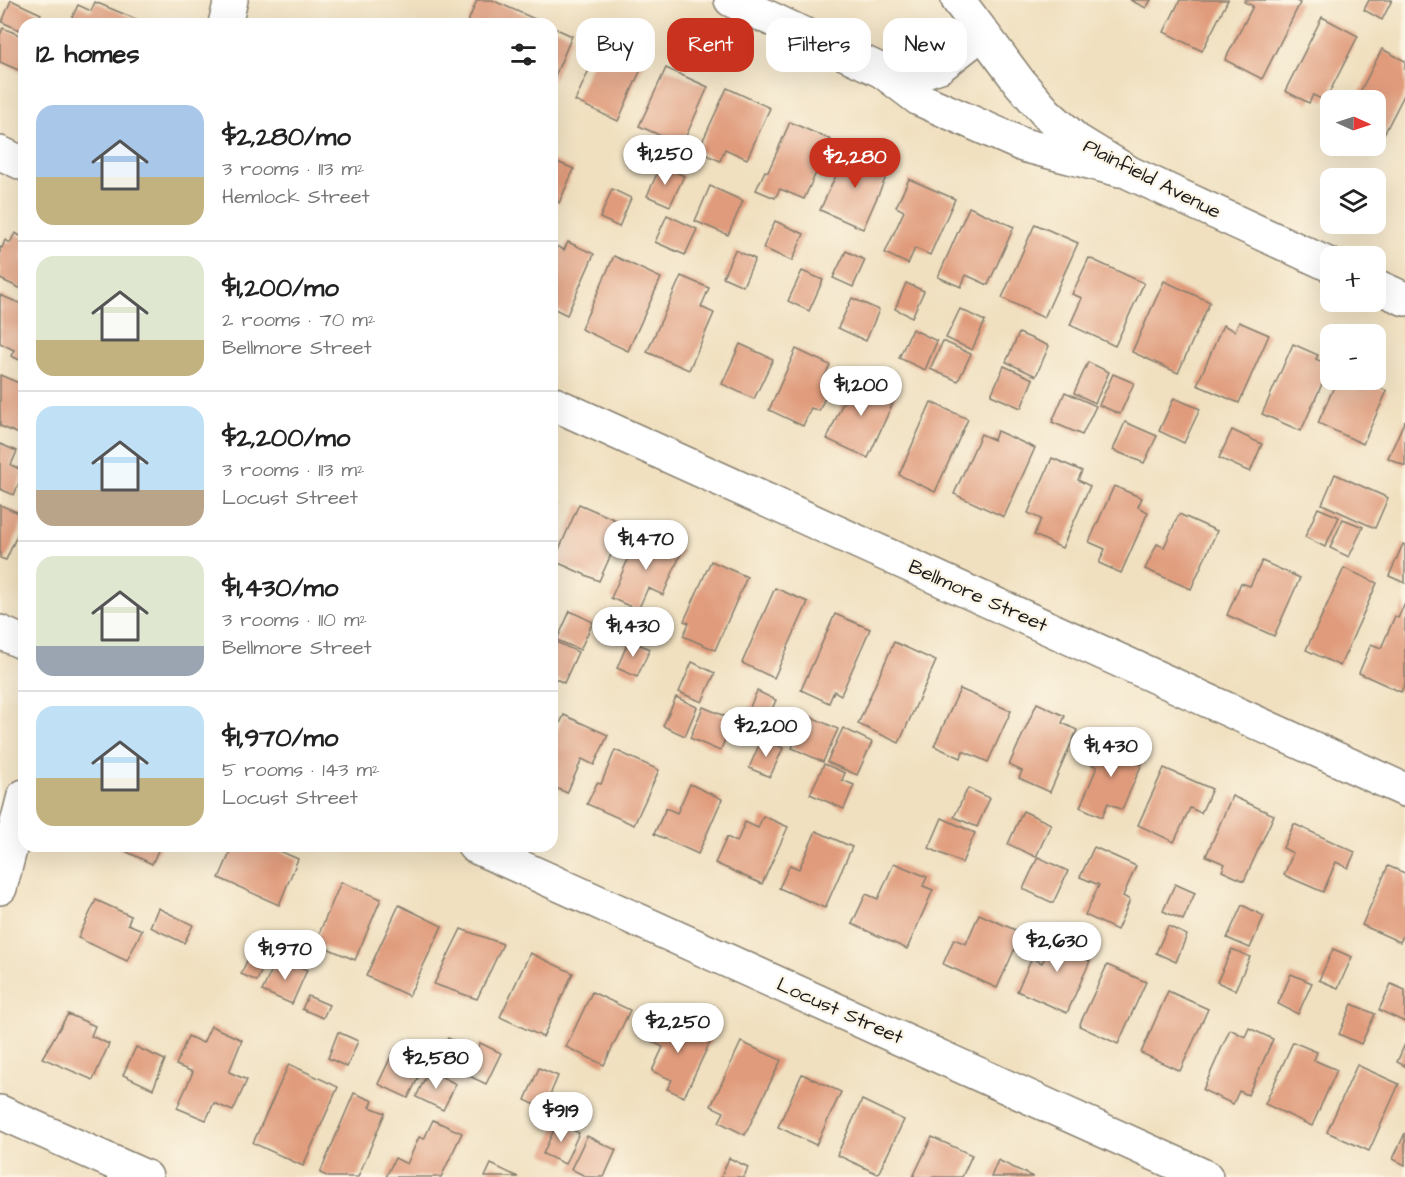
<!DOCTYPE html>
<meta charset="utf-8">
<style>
body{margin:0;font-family:"Architects Daughter",sans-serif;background:#f6f6f6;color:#222;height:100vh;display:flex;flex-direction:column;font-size:22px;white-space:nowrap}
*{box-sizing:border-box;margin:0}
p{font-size:20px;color:#767676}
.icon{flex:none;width:33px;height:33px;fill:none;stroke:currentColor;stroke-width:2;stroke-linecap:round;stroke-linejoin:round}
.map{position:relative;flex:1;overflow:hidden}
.panel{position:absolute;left:18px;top:18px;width:540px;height:834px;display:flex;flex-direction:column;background:#fff;border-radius:18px;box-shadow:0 6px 24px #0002}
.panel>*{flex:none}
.guide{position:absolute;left:576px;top:18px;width:570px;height:54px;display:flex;gap:12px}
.needle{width:39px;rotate:93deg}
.tools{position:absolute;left:1320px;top:90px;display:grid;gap:12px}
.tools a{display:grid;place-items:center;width:66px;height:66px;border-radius:12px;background:#fff;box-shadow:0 6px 24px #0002;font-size:30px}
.price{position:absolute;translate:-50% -51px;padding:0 14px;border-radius:21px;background:#fff;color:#222;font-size:20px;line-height:39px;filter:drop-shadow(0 2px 3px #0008)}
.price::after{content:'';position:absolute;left:50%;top:36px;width:18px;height:14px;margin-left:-9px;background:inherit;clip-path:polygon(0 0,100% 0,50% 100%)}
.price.active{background:#c8321e;color:#fff}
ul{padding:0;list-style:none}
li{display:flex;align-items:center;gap:18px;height:150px;padding:0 18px}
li+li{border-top:2px solid #e0e0e0}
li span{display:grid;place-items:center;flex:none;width:168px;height:120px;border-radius:18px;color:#555}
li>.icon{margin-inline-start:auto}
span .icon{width:72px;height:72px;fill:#fffc;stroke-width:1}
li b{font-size:26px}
h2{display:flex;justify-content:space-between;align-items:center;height:72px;padding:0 18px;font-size:26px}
.tag{padding:0 21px;border-radius:18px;background:#fff;box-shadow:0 6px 24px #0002;font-size:21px;line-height:54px}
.tag.active{background:#c8321e;color:#fff}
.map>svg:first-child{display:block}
</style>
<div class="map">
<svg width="1405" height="1177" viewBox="0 0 1405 1177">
<rect width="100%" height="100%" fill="#fcf5e5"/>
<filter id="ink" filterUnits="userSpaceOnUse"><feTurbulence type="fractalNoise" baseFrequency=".0167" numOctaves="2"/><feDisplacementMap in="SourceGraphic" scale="12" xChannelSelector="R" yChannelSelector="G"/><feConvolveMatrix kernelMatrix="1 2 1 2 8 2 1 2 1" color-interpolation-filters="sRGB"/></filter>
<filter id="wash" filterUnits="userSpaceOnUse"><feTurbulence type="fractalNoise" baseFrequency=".008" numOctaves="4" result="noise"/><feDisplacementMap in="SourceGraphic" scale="24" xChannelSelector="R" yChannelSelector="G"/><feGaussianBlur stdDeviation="1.35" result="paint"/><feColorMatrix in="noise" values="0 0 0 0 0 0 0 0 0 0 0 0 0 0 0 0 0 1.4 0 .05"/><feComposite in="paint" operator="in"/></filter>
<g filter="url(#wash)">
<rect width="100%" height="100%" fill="#f0e0c0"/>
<g id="blocks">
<g fill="#e09b7c">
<path d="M11 0 41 14 37 24H24V32L2 22Z"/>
<path d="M477 0H492L546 24H467Z"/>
<path d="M1130 0H1151L1146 8Z"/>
<path d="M1180 0H1228L1202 51 1164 32Z"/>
<path d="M1245 0H1295L1300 3 1262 79 1225 60 1253 6 1244 2Z"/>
<path d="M1369 0H1392L1382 20 1364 10Z"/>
<path d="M95 2 148 24H69L78 5 91 11Z"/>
<path d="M1322 17 1358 36 1325 101 1313 95 1309 103 1285 91Z"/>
<path d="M552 27 572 36 552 83Z"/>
<path d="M3 28 24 37 23 72 0 62V35Z"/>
<path d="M602 41 645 60 618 121 575 101Z"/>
<path d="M1382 49 1405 61V93L1380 142 1376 140V100H1356Z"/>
<path d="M666 68 708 87 682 145 639 126Z"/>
<path d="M727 88 770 108 747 159 725 149 720 161 698 151Z"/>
<path d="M790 122 831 140 804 199 780 189 775 198 756 190 765 171 768 172Z"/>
<path d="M848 149 890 168 863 229 820 210Z"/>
<path d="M552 160 574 169 559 203 552 199Z"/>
<path d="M661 165 684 176 670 206 647 196Z"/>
<path d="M909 179 955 199 930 255 915 248 908 264 885 253 904 211 896 207Z"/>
<path d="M710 186 743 201 728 235 695 221Z"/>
<path d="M612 189 631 198 619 227 600 218Z"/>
<path d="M969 207 1014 227 988 285 966 275 961 287 938 277Z"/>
<path d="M667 215 697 229 685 255 655 242Z"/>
<path d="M775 221 804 234 792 261 763 248Z"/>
<path d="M1035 224 1078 243 1044 318 1002 298Z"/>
<path d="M15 233 24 238V290L0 279V247L2 248 5 240 10 243Z"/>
<path d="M568 242 594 254 567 315 555 309 552 315V250L554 245 564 250Z"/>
<path d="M735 250 755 259 743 286 723 277Z"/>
<path d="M846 251 865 260 853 287 833 278Z"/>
<path d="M614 256 661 278 628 351 581 329Z"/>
<path d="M1089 258 1144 283 1115 346 1070 325 1082 298 1072 294Z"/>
<path d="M802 271 823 280 809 311 788 301Z"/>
<path d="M681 276 709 288 701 307 714 313 689 370 647 352Z"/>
<path d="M1164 281 1210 302 1178 373 1132 352Z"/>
<path d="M906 283 924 291 912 317 895 309Z"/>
<path d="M0 295 24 305V362L11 356 14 350 0 343Z"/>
<path d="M852 298 879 310 866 341 838 328Z"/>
<path d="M960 309 985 321 972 350 946 338Z"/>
<path d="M1239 322 1269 335 1239 403 1197 385 1223 325 1235 331Z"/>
<path d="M912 329 937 341 925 370 899 358Z"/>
<path d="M1019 333 1049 346 1036 376 1006 362Z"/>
<path d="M943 341 971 354 958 381 930 369Z"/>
<path d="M740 344 773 359 754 399 722 384Z"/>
<path d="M1293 344 1318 355 1316 359 1330 366 1301 431 1262 414Z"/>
<path d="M796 349 830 365 821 384 829 388 819 411 811 408 803 426 769 410Z"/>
<path d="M1088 362 1109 372 1095 403 1074 393Z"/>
<path d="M1004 366 1033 379 1021 408 991 395Z"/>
<path d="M1113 374 1134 383 1120 414 1099 405Z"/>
<path d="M0 375 24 385V436L0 426Z"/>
<path d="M854 377 896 396 868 458 827 439Z"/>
<path d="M1337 380H1362L1387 391 1363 444 1318 423Z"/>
<path d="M1065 392 1096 406 1082 435 1052 422Z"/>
<path d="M1174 398 1200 409 1184 443 1159 431Z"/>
<path d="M931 402 968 419 935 492 899 475Z"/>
<path d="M1405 420V466L1388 458Z"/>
<path d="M1125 422 1157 436 1144 463 1113 450Z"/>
<path d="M1232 430 1262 444 1250 472 1219 458Z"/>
<path d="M997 431 1035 448 1004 517 954 494 981 434 994 440Z"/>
<path d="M0 444 17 451 11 465 24 471 14 495 0 489Z"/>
<path d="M1052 458 1082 471 1078 480 1090 486 1062 548 1034 535 1041 519 1028 513Z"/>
<path d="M1335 474 1388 498 1375 528 1322 504Z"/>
<path d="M1114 486 1142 498 1138 507 1148 512 1121 573 1099 563 1105 549 1089 542Z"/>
<path d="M552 500 558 503 552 517Z"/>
<path d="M579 504 625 524 599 581 554 561Z"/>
<path d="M0 505 24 515V519L6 560 0 558Z"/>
<path d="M1318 508 1339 517 1325 547 1305 537Z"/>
<path d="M1179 514 1217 531 1191 589 1145 569 1157 544 1164 547Z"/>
<path d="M1343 519 1363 527 1349 557 1330 548Z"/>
<path d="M640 532 682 551 663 595 648 588 638 610 611 598Z"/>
<path d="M1403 544 1405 545V583L1389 576Z"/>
<path d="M711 561 747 577 715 650 683 636 689 623 684 621Z"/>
<path d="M1262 561 1300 578 1274 636 1227 615 1241 583 1250 586Z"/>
<path d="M1344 568 1377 583 1340 666 1306 650Z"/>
<path d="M775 588 808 602 774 678 742 663Z"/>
<path d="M1405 603V683L1401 692 1359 673 1371 644 1381 648 1395 616 1398 618Z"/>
<path d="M570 611 593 622 580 650 557 640Z"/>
<path d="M835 614 870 629 841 695 834 691 829 703 801 690Z"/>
<path d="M552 640 578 652 564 683 552 677Z"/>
<path d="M629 640 650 649 637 677 617 668Z"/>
<path d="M894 642 936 661 899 743 858 724Z"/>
<path d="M692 662 715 673 702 702 679 692Z"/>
<path d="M960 689 1011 711 988 762 963 751 961 758 934 746Z"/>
<path d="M757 691 776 700 762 731 743 723Z"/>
<path d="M676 697 697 707 685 736 663 726Z"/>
<path d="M1037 703 1065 716 1062 723 1077 730 1050 792 1019 778 1022 771 1009 765Z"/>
<path d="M703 707 734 720 720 751 690 738Z"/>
<path d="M564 715 608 735 594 765 582 759 567 793 552 786V731L556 732Z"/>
<path d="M807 715 838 729 823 762 792 748Z"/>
<path d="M843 728 872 742 857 775 827 762Z"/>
<path d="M762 738 783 748 770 777 749 768Z"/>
<path d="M1100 739 1144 759 1122 810 1108 803 1102 817 1080 807 1097 767 1089 763Z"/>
<path d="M615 750 659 770 634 825 587 804 597 783 601 784Z"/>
<path d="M824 764 845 773 842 780 854 785 844 809 810 794Z"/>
<path d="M1164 768 1212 789 1201 813 1190 808 1174 842 1138 825Z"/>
<path d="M690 784 722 799 698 854 654 834 666 808 677 813Z"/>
<path d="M968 788 990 798 977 827 954 817Z"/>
<path d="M1232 796 1274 815 1244 881 1222 871 1225 864 1206 856Z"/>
<path d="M1023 811 1051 824 1036 857 1008 844Z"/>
<path d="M763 816 788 827 762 884 715 863 727 837 737 842 745 822 758 828Z"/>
<path d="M942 818 975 833 962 863 929 848Z"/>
<path d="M1294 824 1355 852 1348 868 1336 862 1323 892 1284 875 1293 853 1283 848Z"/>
<path d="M816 831 852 847 825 908 779 888 790 865 799 869Z"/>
<path d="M115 846H160L152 864Z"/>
<path d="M233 846H268L298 859 279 905 219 878Z"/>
<path d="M1094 847 1136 866 1123 896 1130 900 1117 930 1085 915 1099 885 1080 877Z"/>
<path d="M1038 857 1068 871 1053 903 1023 889Z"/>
<path d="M894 863 927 877 923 886 933 890 907 949 852 924 866 894 878 899Z"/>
<path d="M1388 866 1405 873V932L1400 942 1362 925Z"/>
<path d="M341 882 381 899 355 960 315 943Z"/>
<path d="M1175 884 1195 893 1183 920 1163 911Z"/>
<path d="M96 900 131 916 128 924 142 930 127 961 78 938Z"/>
<path d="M399 905 442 926 409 996 366 976Z"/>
<path d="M1242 905 1264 916 1250 948 1227 938Z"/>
<path d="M158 908 193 925 184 943 150 927Z"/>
<path d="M979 914 1022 933 997 988 943 964 954 939 966 944Z"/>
<path d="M1168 926 1187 935 1176 962 1156 953Z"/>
<path d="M1062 928 1085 939 1078 956 1090 961 1067 1013 1017 991 1032 958 1042 963 1051 944 1054 945Z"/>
<path d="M461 929 503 944 477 999 434 984Z"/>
<path d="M254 945 270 952 257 981 241 974Z"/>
<path d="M1232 949 1250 957 1235 990 1217 982Z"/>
<path d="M1333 949 1352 957 1338 988 1319 980Z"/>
<path d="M530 953 573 973 543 1037 500 1017Z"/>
<path d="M278 957 307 970 292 1004 262 991Z"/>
<path d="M1107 965 1146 982 1118 1044 1079 1026Z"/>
<path d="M1291 974 1312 983 1298 1014 1278 1004Z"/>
<path d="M1391 984 1405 990V1022L1379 1010Z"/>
<path d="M1168 991 1208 1009 1180 1071 1141 1053Z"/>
<path d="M592 992 630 1010 604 1065 566 1047Z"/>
<path d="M308 996 329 1005 323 1018 302 1009Z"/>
<path d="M1352 1004 1375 1014 1361 1044 1339 1034Z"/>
<path d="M68 1014 95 1026 91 1036 109 1044 93 1080 42 1058Z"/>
<path d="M660 1016 711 1040 684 1097 667 1089 672 1080 652 1071 663 1047 649 1040Z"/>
<path d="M211 1026 242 1040 229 1072 247 1080 233 1111 214 1103 206 1120 177 1108 193 1072 176 1065 188 1036 203 1043Z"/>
<path d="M1249 1028 1273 1039 1248 1095 1239 1091 1233 1104 1203 1090 1230 1029 1245 1037Z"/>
<path d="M338 1032 358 1041 347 1067 328 1058Z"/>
<path d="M448 1038 467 1047 452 1075 434 1066Z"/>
<path d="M741 1042 781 1060 745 1135 719 1122 724 1112 711 1106Z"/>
<path d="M1293 1042 1317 1052 1314 1060 1337 1070 1312 1126 1265 1104Z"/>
<path d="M480 1043 501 1053 486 1084 465 1074Z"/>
<path d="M1405 1044V1066L1397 1062Z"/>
<path d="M136 1047 165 1060 153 1089 123 1075Z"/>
<path d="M394 1050 425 1064 408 1098 378 1084Z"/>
<path d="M289 1064 338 1087 303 1166 253 1143Z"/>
<path d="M1357 1065 1399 1084 1369 1151 1327 1132Z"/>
<path d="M539 1068 558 1076 544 1109 525 1100Z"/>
<path d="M429 1070 456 1084 443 1110 416 1097Z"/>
<path d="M802 1074 841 1092 816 1145 778 1127Z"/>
<path d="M354 1093 373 1101 370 1107 385 1113 358 1177H329L320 1173Z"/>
<path d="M862 1100 904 1120 878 1174 837 1155Z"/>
<path d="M433 1120 462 1133 441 1177H386L395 1158 407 1164 419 1137 424 1139Z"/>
<path d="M557 1123 579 1133 565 1164 543 1154Z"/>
<path d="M1405 1133V1165L1393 1159Z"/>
<path d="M587 1136 616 1150 604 1177H587L571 1169Z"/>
<path d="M932 1137 972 1155 962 1177H913Z"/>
<path d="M729 1158 748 1167 744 1177H721Z"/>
<path d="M998 1160 1033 1177H991Z"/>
<path d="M491 1164 518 1177H485Z"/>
</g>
</g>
</g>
<g filter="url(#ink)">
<use href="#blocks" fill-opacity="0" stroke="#867e6e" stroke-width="1.5"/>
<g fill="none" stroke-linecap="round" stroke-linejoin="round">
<defs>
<g id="minor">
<path d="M731 0 882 71 919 99 1023 145 1120 170"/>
<path d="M225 24 231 0"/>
<path d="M882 71 919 73 940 66 982 33"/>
<path d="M0 153 24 164"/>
<path d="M552 403 1405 790"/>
<path d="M0 632 24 643"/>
<path d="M474 846 1206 1177"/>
<path d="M0 888 24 796"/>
<path d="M0 1112 146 1177"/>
</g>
<g id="major">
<path d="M958 0 1020 83 1047 114 1076 140 1130 173 1330 265"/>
<path d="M1376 286 1405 299"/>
</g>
</defs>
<use href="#minor" stroke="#867e6e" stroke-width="36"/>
<use href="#major" stroke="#867e6e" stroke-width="36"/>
<use href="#minor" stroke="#fff" stroke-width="33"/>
<use href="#major" stroke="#fff" stroke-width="33"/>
</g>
</g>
<g text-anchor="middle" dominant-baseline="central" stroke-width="4.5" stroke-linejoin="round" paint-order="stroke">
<g font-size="20" fill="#1c1c1c" stroke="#fcf5e5">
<text transform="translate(1152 179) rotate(27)">Plainfield Avenue</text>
<text transform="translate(978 596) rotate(24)">Bellmore Street</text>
<text transform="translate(840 1011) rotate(24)">Locust Street</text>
</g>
</g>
</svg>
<div class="tools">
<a><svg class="needle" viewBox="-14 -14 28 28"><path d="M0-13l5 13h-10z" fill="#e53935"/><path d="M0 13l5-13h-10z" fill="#767676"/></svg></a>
<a><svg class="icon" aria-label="layers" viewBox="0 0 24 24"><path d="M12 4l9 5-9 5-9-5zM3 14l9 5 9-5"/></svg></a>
<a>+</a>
<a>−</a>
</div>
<b class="price" style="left:665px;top:186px">$1,250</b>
<b class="price active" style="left:855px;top:189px">$2,280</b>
<b class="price" style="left:861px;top:417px">$1,200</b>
<b class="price" style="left:646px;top:571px">$1,470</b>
<b class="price" style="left:633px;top:658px">$1,430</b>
<b class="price" style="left:766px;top:758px">$2,200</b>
<b class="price" style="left:1111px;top:778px">$1,430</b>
<b class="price" style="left:1057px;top:973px">$2,630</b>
<b class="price" style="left:285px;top:981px">$1,970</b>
<b class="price" style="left:678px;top:1054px">$2,250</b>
<b class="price" style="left:436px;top:1090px">$2,580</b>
<b class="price" style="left:561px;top:1143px">$919</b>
<div class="guide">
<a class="tag">Buy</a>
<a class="tag active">Rent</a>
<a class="tag">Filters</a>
<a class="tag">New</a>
</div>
<section class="panel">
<h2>12 homes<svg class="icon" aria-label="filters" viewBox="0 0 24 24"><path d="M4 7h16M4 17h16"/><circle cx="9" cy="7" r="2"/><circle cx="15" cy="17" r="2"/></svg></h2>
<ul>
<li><span style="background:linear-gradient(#a9c7e8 60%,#c2b280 0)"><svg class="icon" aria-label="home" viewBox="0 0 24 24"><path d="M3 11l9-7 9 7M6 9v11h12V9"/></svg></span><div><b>$2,280/mo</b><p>3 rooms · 113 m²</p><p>Hemlock Street</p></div></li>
<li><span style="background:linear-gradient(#dfe7d0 70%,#c2b280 0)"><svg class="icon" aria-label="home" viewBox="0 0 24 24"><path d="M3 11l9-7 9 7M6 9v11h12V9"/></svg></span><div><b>$1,200/mo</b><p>2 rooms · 70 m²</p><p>Bellmore Street</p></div></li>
<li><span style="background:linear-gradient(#bfe0f5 70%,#b9a48a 0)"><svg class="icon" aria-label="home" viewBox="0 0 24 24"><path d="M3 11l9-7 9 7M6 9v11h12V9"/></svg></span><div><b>$2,200/mo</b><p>3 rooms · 113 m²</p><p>Locust Street</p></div></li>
<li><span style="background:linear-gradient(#dfe7d0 75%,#9aa5b1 0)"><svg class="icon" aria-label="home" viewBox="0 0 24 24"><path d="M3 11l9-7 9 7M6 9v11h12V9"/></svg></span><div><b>$1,430/mo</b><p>3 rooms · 110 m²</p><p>Bellmore Street</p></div></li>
<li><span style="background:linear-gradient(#bfe0f5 60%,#c2b280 0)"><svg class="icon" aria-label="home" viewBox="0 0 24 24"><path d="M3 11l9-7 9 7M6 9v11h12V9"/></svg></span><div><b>$1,970/mo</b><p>5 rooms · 143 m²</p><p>Locust Street</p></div></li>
</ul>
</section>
</div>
